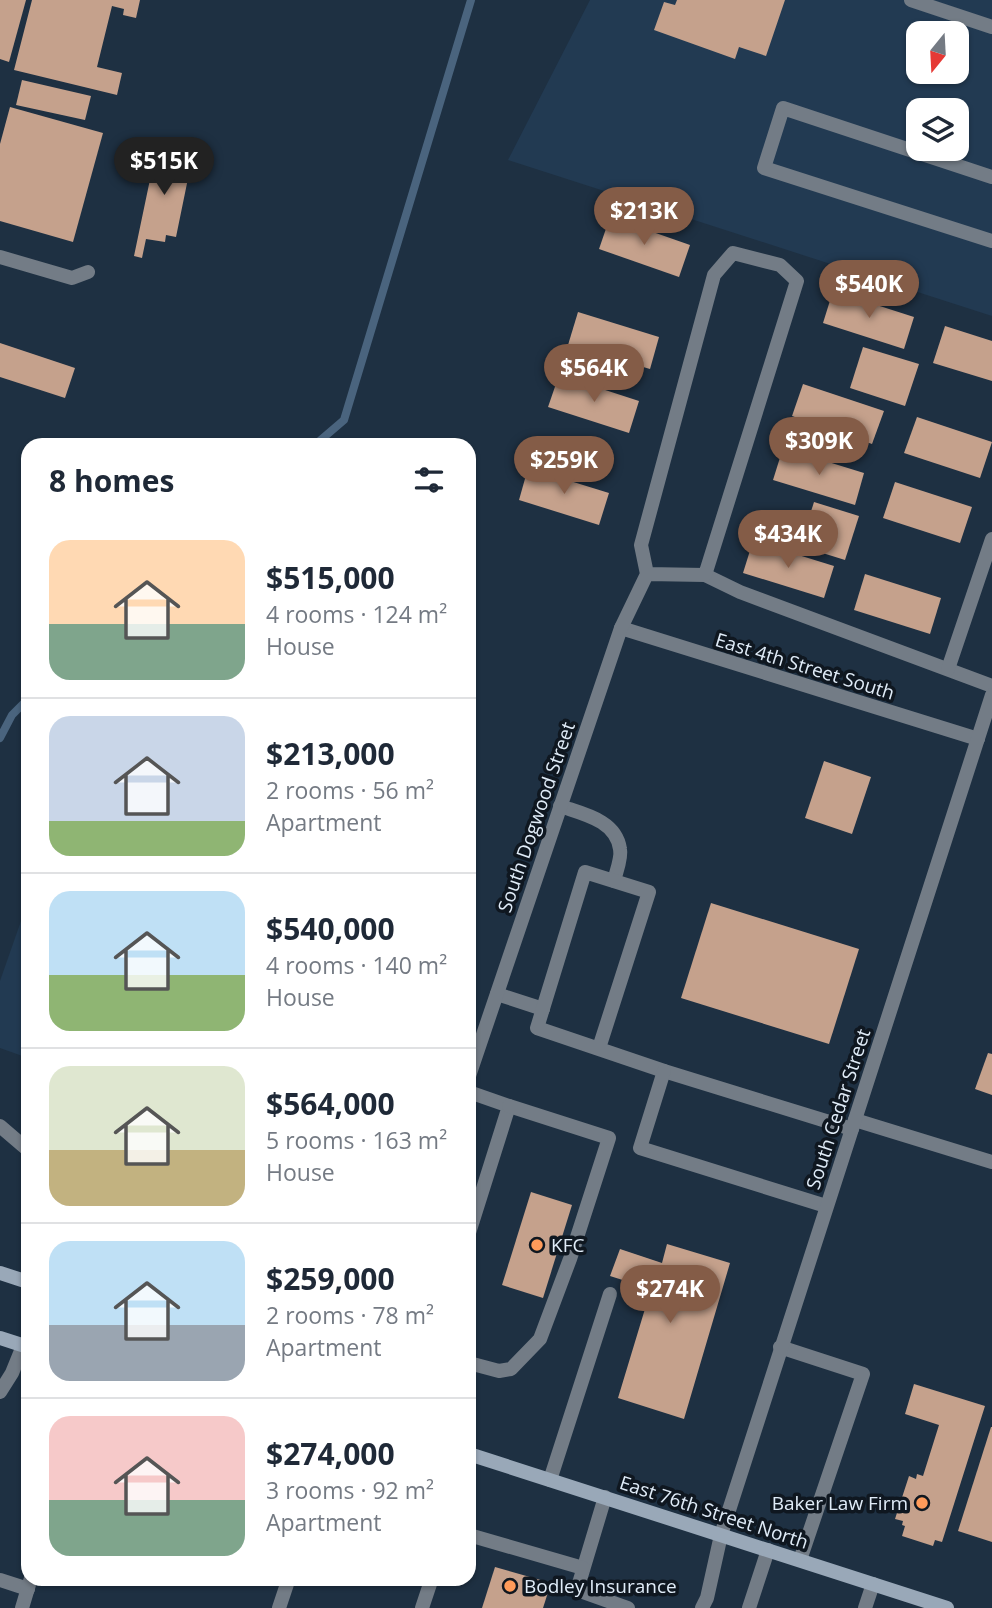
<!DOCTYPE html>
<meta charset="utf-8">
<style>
body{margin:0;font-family:"Open Sans",sans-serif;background:#f2f2f3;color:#1f2937;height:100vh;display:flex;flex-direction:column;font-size:26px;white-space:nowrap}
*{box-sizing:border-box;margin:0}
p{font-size:23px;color:#747a83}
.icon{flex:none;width:38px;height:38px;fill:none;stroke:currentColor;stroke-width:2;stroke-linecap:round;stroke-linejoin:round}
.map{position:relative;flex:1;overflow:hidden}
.side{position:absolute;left:21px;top:438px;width:455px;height:1148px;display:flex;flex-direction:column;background:#fff;border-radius:21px;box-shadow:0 2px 5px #0004}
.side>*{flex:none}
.needle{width:46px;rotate:198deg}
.controls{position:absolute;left:906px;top:21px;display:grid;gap:14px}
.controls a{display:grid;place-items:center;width:63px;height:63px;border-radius:14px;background:#fff;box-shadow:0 2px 5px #0004;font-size:35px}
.price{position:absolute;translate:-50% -60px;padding:0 16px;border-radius:24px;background:#845c47;color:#fff;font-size:23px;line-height:46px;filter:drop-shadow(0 2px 4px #0008)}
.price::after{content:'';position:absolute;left:50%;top:42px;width:21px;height:16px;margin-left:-10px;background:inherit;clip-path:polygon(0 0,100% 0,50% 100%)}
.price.current{background:#222;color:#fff}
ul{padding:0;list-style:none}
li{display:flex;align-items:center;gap:21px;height:175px;padding:0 28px}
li+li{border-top:2px solid #e0e1e3}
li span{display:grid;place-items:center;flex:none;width:196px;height:140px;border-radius:21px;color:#555}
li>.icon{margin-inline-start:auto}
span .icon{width:84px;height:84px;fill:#fffc;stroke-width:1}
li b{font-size:30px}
h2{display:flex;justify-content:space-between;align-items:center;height:84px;padding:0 28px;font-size:30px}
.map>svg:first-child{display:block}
</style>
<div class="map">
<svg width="992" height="1608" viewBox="0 0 992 1608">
<rect width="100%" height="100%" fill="#1e3042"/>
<g fill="#223a52" fill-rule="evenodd">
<path d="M590 0H992V316L508 160ZM919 33H957V72H919ZM919 110H957V149H919Z"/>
<path d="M28 901V1058L0 1048V981Z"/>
</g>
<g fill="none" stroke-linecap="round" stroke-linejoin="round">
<g stroke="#4a647e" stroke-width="8">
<path d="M316 444 344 420 471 0"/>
<path d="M0 738 12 715 28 699"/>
</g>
</g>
<g fill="#c5a18c">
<path d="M0 0H26L9 62 0 59Z"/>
<path d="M32 0H140L136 18 123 15 124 9 112 6 97 67 122 73 117 95 14 70Z"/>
<path d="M677 0H785L766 56 739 47 735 59 654 30 664 2 675 5Z"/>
<path d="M22 80 91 96 85 120 16 105Z"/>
<path d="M10 107 103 133 73 242 0 221V144Z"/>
<path d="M157 146 193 154 176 237 166 235 165 242 146 239 142 258 134 256Z"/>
<path d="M610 217 690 245 679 277 599 249Z"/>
<path d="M833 291 914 317 904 349 823 323Z"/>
<path d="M578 312 659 337 650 369 568 345Z"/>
<path d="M945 326 992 341V381L933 363Z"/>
<path d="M0 343 75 368 65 398 0 377Z"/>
<path d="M863 347 919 364 905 406 850 388Z"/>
<path d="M559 375 639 401 629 433 548 407Z"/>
<path d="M803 384 884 411 872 444 792 416Z"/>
<path d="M917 417 992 442 980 478 904 453Z"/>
<path d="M783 448 864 473 855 505 773 480Z"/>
<path d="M528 468 609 493 599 525 519 500Z"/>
<path d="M895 482 972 507 960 543 883 518Z"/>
<path d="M814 502 859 516 845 560 800 546Z"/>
<path d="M753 541 834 566 824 598 743 573Z"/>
<path d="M865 574 941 598 930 634 854 610Z"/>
<path d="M824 761 871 777 852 834 805 818Z"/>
<path d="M711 903 859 949 829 1044 681 998Z"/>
<path d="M988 1053 992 1054V1095L975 1089Z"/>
<path d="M531 1192 572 1205 543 1298 502 1285Z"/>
<path d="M667 1244 730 1263 684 1419 618 1398 651 1289 610 1276 620 1249 662 1263Z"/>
<path d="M914 1384 985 1406 942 1542 935 1540 933 1546 902 1536 905 1526 902 1525 903 1521 895 1519 909 1476 916 1479 917 1474 923 1476 939 1425 905 1414Z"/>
<path d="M991 1427H992V1542L958 1531Z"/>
<path d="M495 1567 551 1583 543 1608H482Z"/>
</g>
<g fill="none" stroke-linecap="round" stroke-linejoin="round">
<g stroke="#737c86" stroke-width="14">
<path d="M911 0 992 27"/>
<path d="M992 177 783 108 764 168 992 241"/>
<path d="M0 257 72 278 88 272"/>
<path d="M705 575 740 592 992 686"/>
<path d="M948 669 992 539"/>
<path d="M560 806C583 814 616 820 620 849 622 858 616 872 614 881"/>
<path d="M497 994 543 1009"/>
<path d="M599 1048 649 892 585 872 537 1028 664 1071 852 1129"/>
<path d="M664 1071 640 1148 826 1206"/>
<path d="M469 1092 509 1106 469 1233"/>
<path d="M780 1347 863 1374 800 1560"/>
<path d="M469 1363 499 1371 511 1369 540 1339 570 1259 609 1138 509 1106"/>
<path d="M550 1480 610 1294"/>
<path d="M605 1497 577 1590 628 1608"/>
<path d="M469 1535 583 1568"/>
<path d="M0 1580 28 1589"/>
<path d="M279 1608 289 1578"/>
<path d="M422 1608 432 1578"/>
<path d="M702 1608 707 1598 721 1535"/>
<path d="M749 1608 768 1550"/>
<path d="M865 1608 873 1584"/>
</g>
<g stroke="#737c86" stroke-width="14">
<path d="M621 628 978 739"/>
<path d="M469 1076 621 628 647 574 641 545 714 275 733 253 780 265 797 281 705 575 647 574"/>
<path d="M855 1120 992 1162"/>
<path d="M721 1535 992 695"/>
<path d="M22 1608 31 1578"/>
</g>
<g stroke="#737c86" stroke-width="14">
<path d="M0 1126 28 1150"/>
<path d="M0 1392 12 1373 23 1346"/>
</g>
<g stroke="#99a8b8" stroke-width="14">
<path d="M0 1273 28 1282"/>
<path d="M0 1338 28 1347"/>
<path d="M469 1454 947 1608"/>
</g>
</g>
<g fill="#ff9b5a" stroke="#0f1720" stroke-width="2.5">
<circle cx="537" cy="1245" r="7"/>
<circle cx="922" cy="1503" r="7"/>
<circle cx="510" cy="1586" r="7"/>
</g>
<g text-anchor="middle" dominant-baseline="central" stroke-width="7" stroke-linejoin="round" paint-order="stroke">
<g font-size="19" fill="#e0ecf8" stroke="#0f1720">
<text transform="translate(805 666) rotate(17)">East 4th Street South</text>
<text transform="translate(536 817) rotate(-71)">South Dogwood Street</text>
<text transform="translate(838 1109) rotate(-72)">South Cedar Street</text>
<text transform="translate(714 1512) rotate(18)">East 76th Street North</text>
</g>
<g font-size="19" fill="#e0ecf8" stroke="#0f1720" text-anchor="start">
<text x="551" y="1245">KFC</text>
<text x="908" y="1503" text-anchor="end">Baker Law Firm</text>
<text x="524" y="1586">Bodley Insurance</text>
</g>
</g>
</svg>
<div class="controls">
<a><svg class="needle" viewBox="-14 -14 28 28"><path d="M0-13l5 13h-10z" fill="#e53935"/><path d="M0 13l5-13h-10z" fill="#747a83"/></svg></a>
<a><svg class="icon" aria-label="layers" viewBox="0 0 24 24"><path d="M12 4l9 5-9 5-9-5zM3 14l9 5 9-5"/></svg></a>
</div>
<b class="price current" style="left:164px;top:197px">$515K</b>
<b class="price" style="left:644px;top:247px">$213K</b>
<b class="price" style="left:869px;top:320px">$540K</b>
<b class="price" style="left:594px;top:404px">$564K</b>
<b class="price" style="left:819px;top:477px">$309K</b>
<b class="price" style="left:564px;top:496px">$259K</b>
<b class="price" style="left:788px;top:570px">$434K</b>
<b class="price" style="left:670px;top:1325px">$274K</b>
<section class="side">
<h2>8 homes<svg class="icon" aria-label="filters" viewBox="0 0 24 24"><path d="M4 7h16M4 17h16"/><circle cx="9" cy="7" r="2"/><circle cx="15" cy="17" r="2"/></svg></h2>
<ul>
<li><span style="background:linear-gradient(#ffd9b3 60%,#7fa58c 0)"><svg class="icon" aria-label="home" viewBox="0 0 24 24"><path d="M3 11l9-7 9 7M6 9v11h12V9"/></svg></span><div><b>$515,000</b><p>4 rooms · 124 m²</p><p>House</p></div></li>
<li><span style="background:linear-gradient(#c9d6e8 75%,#8fb573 0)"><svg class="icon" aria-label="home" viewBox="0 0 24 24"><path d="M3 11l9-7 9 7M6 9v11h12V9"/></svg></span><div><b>$213,000</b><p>2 rooms · 56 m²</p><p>Apartment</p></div></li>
<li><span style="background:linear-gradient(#bfe0f5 60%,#8fb573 0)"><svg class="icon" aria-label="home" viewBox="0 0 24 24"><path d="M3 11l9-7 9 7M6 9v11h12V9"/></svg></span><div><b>$540,000</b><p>4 rooms · 140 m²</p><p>House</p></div></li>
<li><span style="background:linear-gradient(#dfe7d0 60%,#c2b280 0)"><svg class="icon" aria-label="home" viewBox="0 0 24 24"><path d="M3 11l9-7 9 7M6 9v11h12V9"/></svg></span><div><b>$564,000</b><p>5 rooms · 163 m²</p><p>House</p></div></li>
<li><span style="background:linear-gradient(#bfe0f5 60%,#9aa5b1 0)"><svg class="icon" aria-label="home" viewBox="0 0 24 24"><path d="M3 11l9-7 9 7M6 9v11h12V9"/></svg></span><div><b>$259,000</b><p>2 rooms · 78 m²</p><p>Apartment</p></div></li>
<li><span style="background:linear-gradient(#f6c9c9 60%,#7fa58c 0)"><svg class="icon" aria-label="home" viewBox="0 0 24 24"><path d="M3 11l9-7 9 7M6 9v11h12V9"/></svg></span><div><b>$274,000</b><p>3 rooms · 92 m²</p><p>Apartment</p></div></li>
</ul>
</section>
</div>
